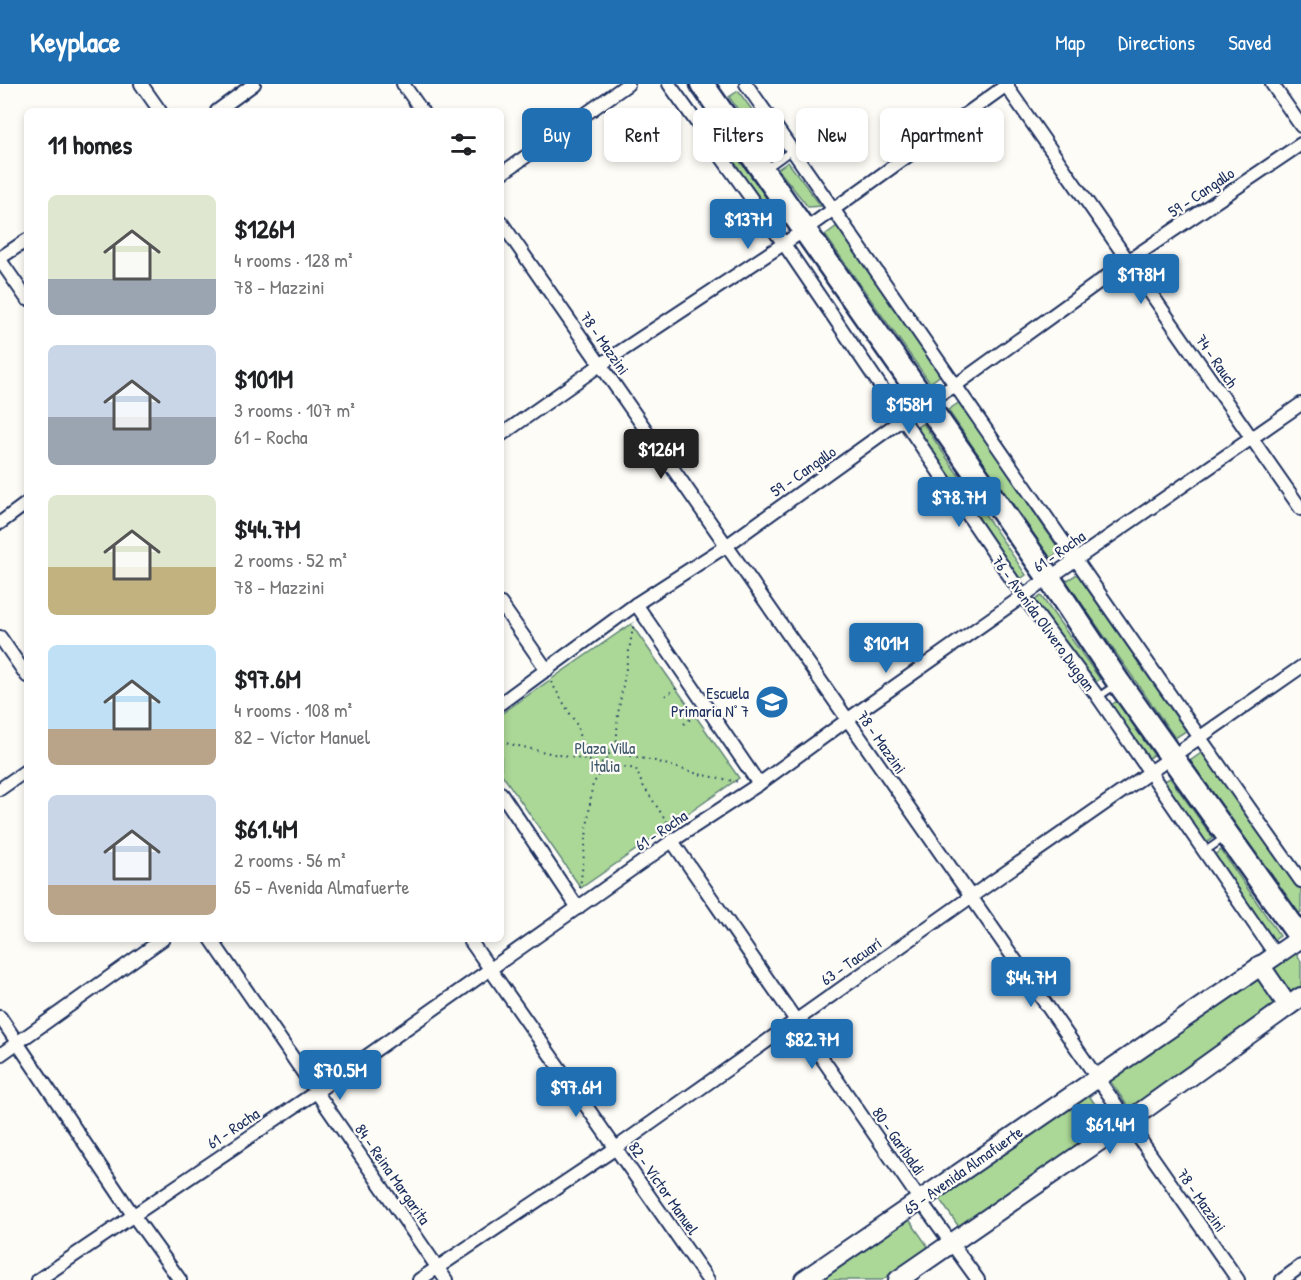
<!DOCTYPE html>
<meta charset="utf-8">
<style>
body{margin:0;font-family:"Patrick Hand",sans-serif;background:#f2f2f2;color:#202124;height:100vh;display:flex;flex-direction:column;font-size:22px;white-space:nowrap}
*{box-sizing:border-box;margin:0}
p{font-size:20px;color:#757577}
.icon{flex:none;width:33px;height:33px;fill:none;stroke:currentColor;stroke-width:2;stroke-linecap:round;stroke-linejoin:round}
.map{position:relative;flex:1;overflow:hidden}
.details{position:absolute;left:24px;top:24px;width:480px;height:834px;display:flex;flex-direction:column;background:#fff;border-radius:9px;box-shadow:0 3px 9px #0003}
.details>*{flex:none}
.top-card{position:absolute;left:522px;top:24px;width:570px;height:54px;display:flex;gap:12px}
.price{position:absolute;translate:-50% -51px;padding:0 14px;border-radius:6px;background:#1f6fb2;color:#fff;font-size:20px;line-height:39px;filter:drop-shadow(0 2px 3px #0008)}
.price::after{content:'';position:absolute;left:50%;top:36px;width:18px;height:14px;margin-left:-9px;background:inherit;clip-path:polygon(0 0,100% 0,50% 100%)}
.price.current{background:#222;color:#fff}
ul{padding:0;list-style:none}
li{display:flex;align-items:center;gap:18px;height:150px;padding:0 24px}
li span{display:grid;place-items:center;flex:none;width:168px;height:120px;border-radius:9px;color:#555}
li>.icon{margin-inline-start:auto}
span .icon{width:72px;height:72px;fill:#fffc;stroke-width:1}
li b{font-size:26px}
h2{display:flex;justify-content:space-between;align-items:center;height:72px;padding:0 24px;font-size:26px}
.pill{padding:0 21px;border-radius:9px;background:#fff;box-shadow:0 3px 9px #0003;font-size:21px;line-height:54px}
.pill.current{background:#1f6fb2;color:#fff}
header{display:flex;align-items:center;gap:36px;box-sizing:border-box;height:84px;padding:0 30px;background:#1f6fb2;color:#fff}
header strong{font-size:28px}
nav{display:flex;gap:33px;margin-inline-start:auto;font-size:21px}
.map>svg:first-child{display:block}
</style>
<header>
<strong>Keyplace</strong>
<nav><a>Map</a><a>Directions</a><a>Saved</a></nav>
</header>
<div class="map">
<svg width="1301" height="1196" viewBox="0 0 1301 1196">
<rect width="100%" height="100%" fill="#fdfcf7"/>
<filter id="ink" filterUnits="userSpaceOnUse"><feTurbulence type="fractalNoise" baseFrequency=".0167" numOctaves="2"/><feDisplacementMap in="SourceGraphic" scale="12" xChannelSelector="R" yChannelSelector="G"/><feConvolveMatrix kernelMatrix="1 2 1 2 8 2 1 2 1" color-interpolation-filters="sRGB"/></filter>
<g filter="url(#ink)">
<g fill="#abd897" stroke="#63847a" stroke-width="1.5">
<path d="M738 7 762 39 771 64 767 67 729 13Z"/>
<path d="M719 49 783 135 776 140 713 53Z"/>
<path d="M788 78 821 122 808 123 778 85Z"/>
<path d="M837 142 942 290 930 299 825 151Z"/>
<path d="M960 318 1060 467 1049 475 948 326Z"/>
<path d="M923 339 1026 491 1020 495 917 343Z"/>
<path d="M1077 490 1186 647 1175 654 1066 497Z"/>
<path d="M1041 512 1100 595 1093 600 1034 517Z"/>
<path d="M631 540 739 694 581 804 501 689V630Z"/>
<path d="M1117 617 1154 671 1147 675 1110 622Z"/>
<path d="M1204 667 1301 805V828L1298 830 1190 677Z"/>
<path d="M1170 694 1213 754 1206 759 1163 698Z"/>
<path d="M1221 766 1280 852 1274 856 1214 771Z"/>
<path d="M1294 867 1301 877V903L1291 910 1271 883Z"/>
<path d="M1258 891 1278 921 1129 1024 1108 994Z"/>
<path d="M1088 1010 1109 1041 959 1143 938 1113Z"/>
<path d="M908 1134 929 1164 882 1196H818Z"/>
</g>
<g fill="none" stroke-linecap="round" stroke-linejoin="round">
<defs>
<g id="lane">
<path d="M766 85 792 66"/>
<path d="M1098 613 1116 601"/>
<path d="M1204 768 1224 754"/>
</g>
<g id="street">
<path d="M141 0 160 27"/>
<path d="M403 0 422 27"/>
<path d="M669 0 784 160 1023 512 1098 613 1275 870"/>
<path d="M746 0C932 265 1113 533 1301 797"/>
<path d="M1005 0 1301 425"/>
<path d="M1272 0 1301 42"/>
<path d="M217 27 254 0"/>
<path d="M501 90 628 0"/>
<path d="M501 138 1238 1196"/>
<path d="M0 174 27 156"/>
<path d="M0 176 27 215"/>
<path d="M501 351 600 281 806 145 1008 0"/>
<path d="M0 439 27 419"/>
<path d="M501 520 547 586"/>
<path d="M636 520 759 700"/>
<path d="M0 553 27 592"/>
<path d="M501 619 636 520 726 462 925 319 956 301 1128 177 1301 60"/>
<path d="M0 705 27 686"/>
<path d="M501 709 578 824"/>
<path d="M672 757 920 1116 978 1196"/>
<path d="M211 855 446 1196"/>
<path d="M469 855 708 1196"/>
<path d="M0 933 133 1131 180 1196"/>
<path d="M0 971 163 855"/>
<path d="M38 1196 316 1008 672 757 759 700 847 636 1023 512 1301 320"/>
<path d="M419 1196 616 1064 972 812 1301 583"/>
<path d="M1282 1196 1301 1182"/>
</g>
<g id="secondary">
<path d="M1260 881 1288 922"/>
<path d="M804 1196 1301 854"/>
<path d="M898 1196 1127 1038 1301 913"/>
</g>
<path id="highway" d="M702 0 1049 494 1119 599 1301 854"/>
</defs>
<use href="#lane" stroke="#1b2f5e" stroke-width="10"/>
<use href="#street" stroke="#1b2f5e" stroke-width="16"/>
<use href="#secondary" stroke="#1b2f5e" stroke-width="22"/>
<use href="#highway" stroke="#1b2f5e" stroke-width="27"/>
<g stroke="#1b2f5e" stroke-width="2" stroke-dasharray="1.5 4.5" stroke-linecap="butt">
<path d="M551 598 578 643 580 656 587 663 655 677 698 690 739 698"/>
<path d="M665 612 678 603"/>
<path d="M684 640 696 631"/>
<path d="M501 658 554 670 636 685 642 700 671 744"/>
<path d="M616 669 618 630 634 538"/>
<path d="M580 804 592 703 610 668"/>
</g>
<use href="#lane" stroke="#fdfcf7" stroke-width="6"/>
<use href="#street" stroke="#fdfcf7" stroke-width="12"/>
<use href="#secondary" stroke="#fdfcf7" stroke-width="18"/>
<use href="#highway" stroke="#fdfcf7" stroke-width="22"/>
</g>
</g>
<defs>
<symbol id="school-disc" viewBox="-11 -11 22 22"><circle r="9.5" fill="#1f6fb2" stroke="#fdfcf7"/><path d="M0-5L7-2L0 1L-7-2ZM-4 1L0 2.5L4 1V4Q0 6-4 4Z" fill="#fff"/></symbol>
</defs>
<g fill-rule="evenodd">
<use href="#school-disc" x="753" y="599" width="38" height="38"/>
</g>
<g text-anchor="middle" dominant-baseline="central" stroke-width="4.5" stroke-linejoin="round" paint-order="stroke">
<g font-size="16" fill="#1b2f5e" stroke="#fdfcf7">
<text transform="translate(1201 108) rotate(-34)">59 - Cangallo</text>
<text transform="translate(605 259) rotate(55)">78 - Mazzini</text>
<text transform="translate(1217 277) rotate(55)">74 - Rauch</text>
<text transform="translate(803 387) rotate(-35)">59 - Cangallo</text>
<text transform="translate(1059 467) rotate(-35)">61 - Rocha</text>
<text transform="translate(1044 539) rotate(54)">76 - Avenida Olivero Duggan</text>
<text transform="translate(882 658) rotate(55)">78 - Mazzini</text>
<text transform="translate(661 746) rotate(-34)">61 - Rocha</text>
<text transform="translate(851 877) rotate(-35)">63 - Tacuarí</text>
<text transform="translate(233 1044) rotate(-34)">61 - Rocha</text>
<text transform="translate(899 1057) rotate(55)">80 - Garibaldi</text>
<text transform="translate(963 1086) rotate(-35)">65 - Avenida Almafuerte</text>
<text transform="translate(393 1090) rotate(55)">84 - Reina Margarita</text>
<text transform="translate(664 1104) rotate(55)">82 - Víctor Manuel</text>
<text transform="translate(1202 1116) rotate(55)">78 - Mazzini</text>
</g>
<g font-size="16" fill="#1b2f5e" stroke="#fdfcf7" text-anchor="end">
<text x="749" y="609">Escuela<tspan x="749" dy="18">Primaria N° 7</tspan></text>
</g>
<g font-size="16" fill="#3f596c" stroke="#fdfcf7">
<text x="605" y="664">Plaza Villa<tspan x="605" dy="18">Italia</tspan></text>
</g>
</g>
</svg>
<b class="price" style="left:748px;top:166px">$137M</b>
<b class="price" style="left:1141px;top:221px">$178M</b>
<b class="price" style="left:909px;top:351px">$158M</b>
<b class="price current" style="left:661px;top:396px">$126M</b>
<b class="price" style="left:959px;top:444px">$78.7M</b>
<b class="price" style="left:886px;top:590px">$101M</b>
<b class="price" style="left:1031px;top:924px">$44.7M</b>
<b class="price" style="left:812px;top:986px">$82.7M</b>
<b class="price" style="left:340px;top:1017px">$70.5M</b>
<b class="price" style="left:576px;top:1034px">$97.6M</b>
<b class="price" style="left:1110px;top:1071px">$61.4M</b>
<div class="top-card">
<a class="pill current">Buy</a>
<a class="pill">Rent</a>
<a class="pill">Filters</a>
<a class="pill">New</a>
<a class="pill">Apartment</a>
</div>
<section class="details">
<h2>11 homes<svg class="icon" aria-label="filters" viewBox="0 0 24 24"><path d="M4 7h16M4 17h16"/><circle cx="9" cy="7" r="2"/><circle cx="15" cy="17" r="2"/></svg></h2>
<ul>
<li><span style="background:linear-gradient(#dfe7d0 70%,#9aa5b1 0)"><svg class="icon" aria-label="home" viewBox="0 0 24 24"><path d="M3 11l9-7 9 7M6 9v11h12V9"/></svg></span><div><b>$126M</b><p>4 rooms · 128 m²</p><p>78 - Mazzini</p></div></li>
<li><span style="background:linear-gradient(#c9d6e8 60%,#9aa5b1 0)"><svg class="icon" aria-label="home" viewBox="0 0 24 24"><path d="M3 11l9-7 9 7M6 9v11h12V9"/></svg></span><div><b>$101M</b><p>3 rooms · 107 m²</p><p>61 - Rocha</p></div></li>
<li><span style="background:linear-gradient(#dfe7d0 60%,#c2b280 0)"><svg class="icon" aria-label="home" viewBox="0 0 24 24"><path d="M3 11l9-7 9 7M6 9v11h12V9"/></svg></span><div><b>$44.7M</b><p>2 rooms · 52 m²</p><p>78 - Mazzini</p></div></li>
<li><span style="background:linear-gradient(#bfe0f5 70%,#b9a48a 0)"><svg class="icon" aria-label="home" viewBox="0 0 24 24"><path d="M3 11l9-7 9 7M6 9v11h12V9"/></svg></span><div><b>$97.6M</b><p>4 rooms · 108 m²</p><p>82 - Víctor Manuel</p></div></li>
<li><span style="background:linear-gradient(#c9d6e8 75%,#b9a48a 0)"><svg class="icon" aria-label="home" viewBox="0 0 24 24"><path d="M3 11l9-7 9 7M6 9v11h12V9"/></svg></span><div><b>$61.4M</b><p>2 rooms · 56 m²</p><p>65 - Avenida Almafuerte</p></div></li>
</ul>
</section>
</div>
